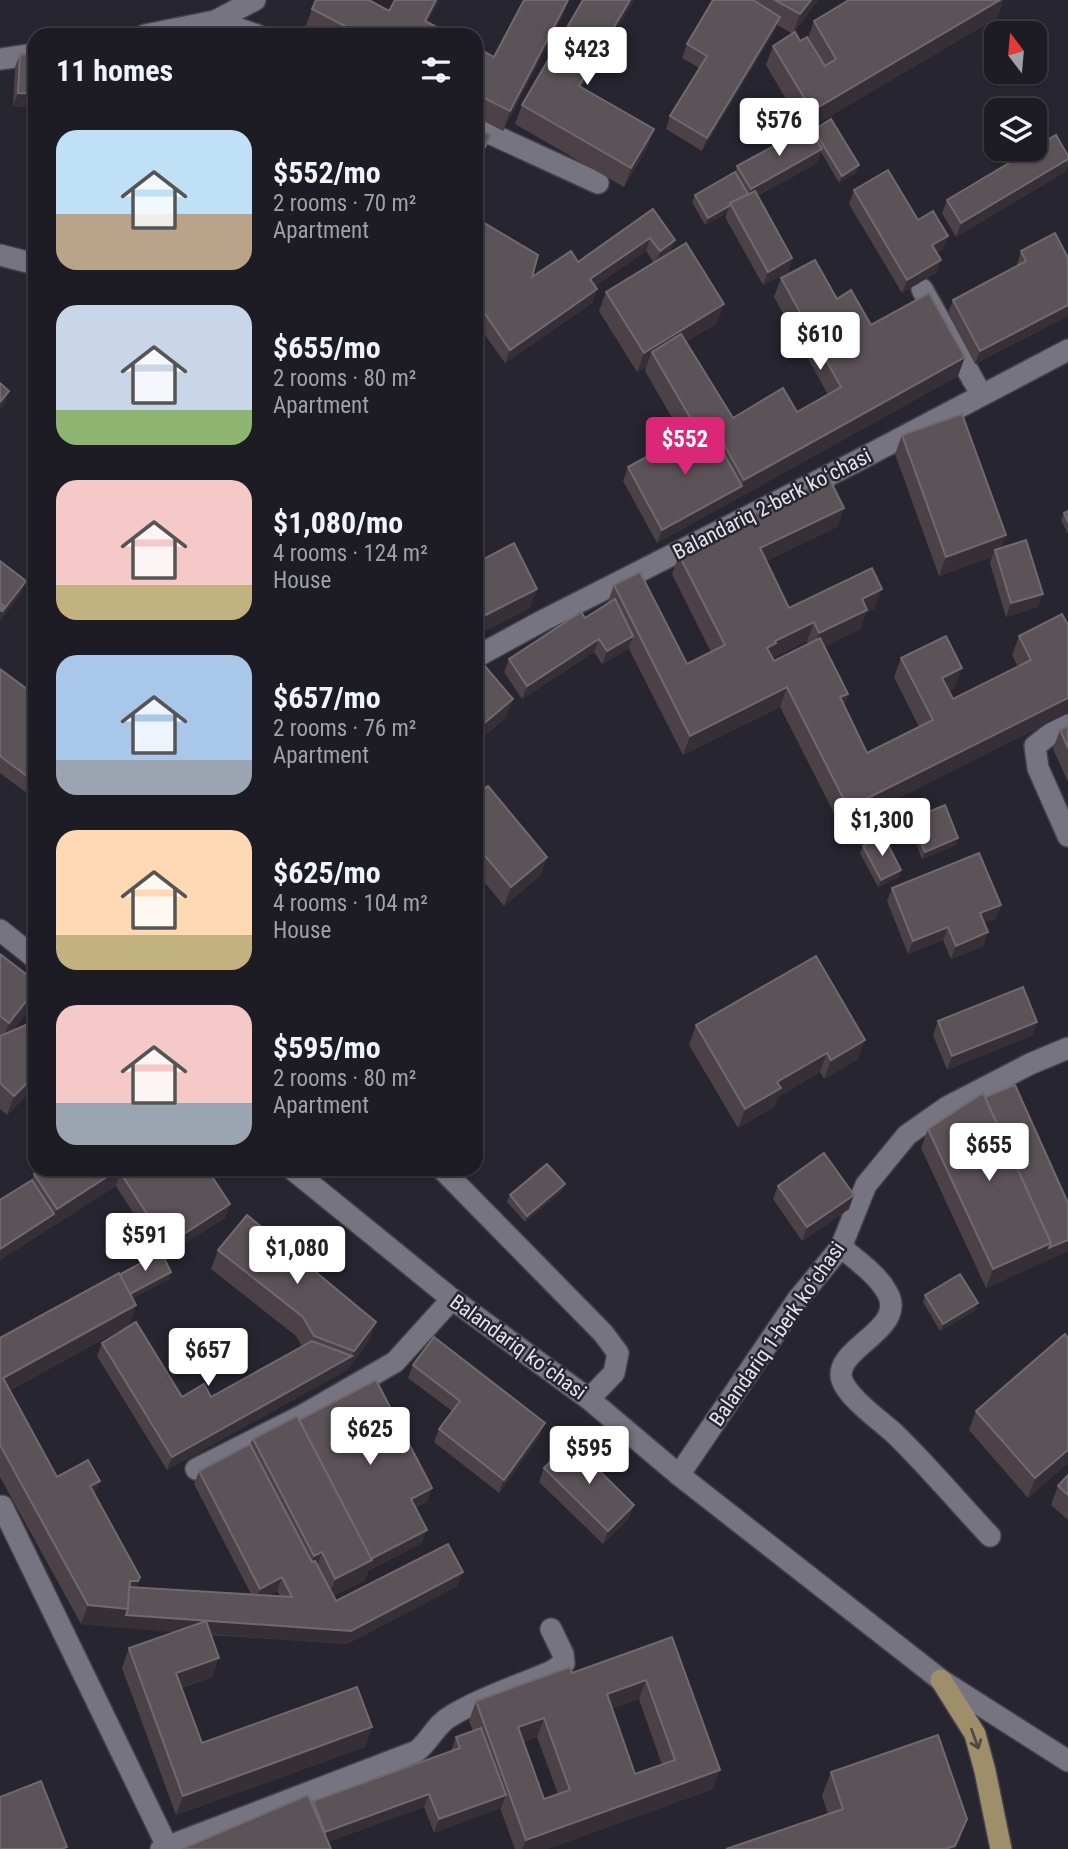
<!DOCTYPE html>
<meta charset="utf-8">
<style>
body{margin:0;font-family:"Roboto Condensed",sans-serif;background:#2a2931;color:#f1f3f6;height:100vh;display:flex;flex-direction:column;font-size:26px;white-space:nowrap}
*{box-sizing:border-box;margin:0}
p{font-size:23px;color:#a0a1a6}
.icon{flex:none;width:38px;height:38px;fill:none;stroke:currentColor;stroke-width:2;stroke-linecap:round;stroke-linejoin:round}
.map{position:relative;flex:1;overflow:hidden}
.side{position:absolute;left:28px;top:28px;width:455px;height:1148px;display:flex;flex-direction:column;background:#1d1c24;border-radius:21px;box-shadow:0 2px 5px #0004,0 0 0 2px #3b3a41}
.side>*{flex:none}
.needle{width:46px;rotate:344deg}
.fabs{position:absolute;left:984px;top:21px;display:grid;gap:14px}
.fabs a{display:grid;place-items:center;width:63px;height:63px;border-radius:14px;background:#1d1c24;box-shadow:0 2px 5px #0004,0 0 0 2px #3b3a41;font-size:35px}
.price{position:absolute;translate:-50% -60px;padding:0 16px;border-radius:7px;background:#fff;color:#222;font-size:23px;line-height:46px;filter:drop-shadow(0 2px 4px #0008)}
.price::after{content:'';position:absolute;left:50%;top:42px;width:21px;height:16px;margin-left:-10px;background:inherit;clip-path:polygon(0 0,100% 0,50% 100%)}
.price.active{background:#db2777;color:#fff}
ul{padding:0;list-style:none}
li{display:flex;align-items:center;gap:21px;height:175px;padding:0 28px}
li span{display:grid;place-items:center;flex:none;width:196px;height:140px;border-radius:21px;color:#555}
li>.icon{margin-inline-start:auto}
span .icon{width:84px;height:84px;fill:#fffc;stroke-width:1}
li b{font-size:30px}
h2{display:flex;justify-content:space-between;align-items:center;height:84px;padding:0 28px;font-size:30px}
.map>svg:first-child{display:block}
</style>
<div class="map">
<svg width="1068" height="1849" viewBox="0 0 1068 1849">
<rect width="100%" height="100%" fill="#272530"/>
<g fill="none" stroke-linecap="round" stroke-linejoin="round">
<defs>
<g id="minor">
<path d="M215 21 257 35"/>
<path d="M145 35 215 21 255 0"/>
<path d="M0 59 35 54"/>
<path d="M476 127 598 183"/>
<path d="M0 255 35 264"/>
<path d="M922 289 981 394"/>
<path d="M476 657 542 621 857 461 1068 350"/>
<path d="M1068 725 1053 732 1035 746 1038 768 1068 836"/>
<path d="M0 930 35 958"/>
<path d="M292 1169 452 1299 589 1399 679 1475 941 1680 1068 1761"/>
<path d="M442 1169 603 1333 618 1353 614 1373 589 1399"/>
<path d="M841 1247C856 1260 877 1274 887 1292 909 1330 832 1348 842 1380 848 1398 881 1421 895 1434 928 1466 958 1502 990 1536"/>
<path d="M196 1469 303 1415 395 1362 452 1299"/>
<path d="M679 1475 798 1299 841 1247 866 1185 907 1135 947 1107 1030 1064 1068 1048"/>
<path d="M2 1506 167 1846"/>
<path d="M161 1849 417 1751C430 1741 436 1724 451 1716 480 1698 520 1685 552 1671L564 1663 563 1654 551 1629"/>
</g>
<path id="major" d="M941 1680 975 1734 985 1771 1001 1849"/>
</defs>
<use href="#minor" stroke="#43414a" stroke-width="24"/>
<use href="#major" stroke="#43414a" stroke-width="24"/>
<use href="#minor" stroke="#767481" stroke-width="21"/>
<use href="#major" stroke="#9f8e6a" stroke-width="21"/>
</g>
<g fill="#4b4146" fill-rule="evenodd">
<path d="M395 0H439L427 22 452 35H317L305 28 312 9 389 11Z"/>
<path d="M524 0H568L563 15 503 131 476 117V47L494 57Z"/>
<path d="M634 0 582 88 654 129 647 148 624 187 515 124 522 105Z"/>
<path d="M713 0H818L793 34 777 25 775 30 702 151 666 129 670 116 699 68 682 58 687 44Z"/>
<path d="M998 17 810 128 813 133 814 130 857 172 839 183 821 152 817 163 757 196 792 258 788 272 763 285 725 217 727 213 705 225 692 202 695 195 735 172 737 166 804 130 766 65 773 46 800 41 808 38 814 21Z"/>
<path d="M20 54 35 55V108L13 106 15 67Z"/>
<path d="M1068 156V163L1065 172 956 237 942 213 947 200Z"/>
<path d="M854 190 948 236 943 249 937 253 936 273 902 293 849 204Z"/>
<path d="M653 209 671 252 717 323 686 342 733 418 797 412 828 395 774 297 781 278 837 299 871 325 958 376 657 543 623 481 628 467 683 437 645 371 646 367 637 372 599 311 606 292 654 263 646 251 595 286 597 289 592 303 505 363 478 325 476 323V218L532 277 578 262Z"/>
<path d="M1021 251 1068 258V316L975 364 948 313 953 300 1017 266V264Z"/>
<path d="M902 435 1001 548 1038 607 1006 617 990 563 992 557 939 576 895 454Z"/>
<path d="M844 508 837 527 766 561 789 608H875L866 613 860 629 824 647 848 694 844 706 867 753 919 727 894 677 901 658 955 688 948 691 953 699 1018 667 1012 655 1019 636 1068 625V713L841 827 780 707 683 755 628 647V649L602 664 594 652 522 699 504 672 509 659 585 618 607 604 614 585 687 664 711 652 672 574 679 555 719 535 721 530ZM807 641 808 644 774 661 772 658Z"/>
<path d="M1068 511V534L1061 520 1064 513Z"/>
<path d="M0 669 35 695V799L0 773Z"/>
<path d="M1068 726V782L1053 749 1060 730Z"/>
<path d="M476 786 547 857 540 876 504 906 476 872Z"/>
<path d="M911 819 956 845 922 859 909 826Z"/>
<path d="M863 846 899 877 878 887 860 853Z"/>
<path d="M892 888 1001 905 996 919 984 923 988 932 983 946 951 959 943 940 908 954 887 901Z"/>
<path d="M0 954 30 1009 13 1030 35 1087 7 1115 0 1109Z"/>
<path d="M938 1021 1037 1022 1033 1035 947 1070 933 1035Z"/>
<path d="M696 1025 858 1059 824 1079 820 1072 778 1097 774 1107 738 1128 689 1045Z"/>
<path d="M985 1097 1068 1203V1251L986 1288 921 1148 928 1129Z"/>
<path d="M207 1169 230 1204 225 1218 163 1257 171 1272 169 1279 133 1298 136 1305 129 1325 10 1390 57 1477 95 1495 140 1577 136 1587 251 1594 194 1484 199 1471 250 1444 253 1439 299 1420 427 1502 415 1507 422 1543 368 1571 365 1580 333 1596 336 1601 458 1586 347 1644 211 1635 212 1677 182 1688 202 1743 372 1727 365 1747 176 1815 122 1668 129 1648 175 1632 81 1624 0 1477V1338L159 1253 116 1186 0 1260V1200L32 1180 34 1174ZM277 1591 280 1596H268Z"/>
<path d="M778 1186 849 1209 802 1241 773 1199Z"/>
<path d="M562 1191 525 1222 507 1202 510 1195Z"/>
<path d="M218 1250 376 1322 369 1341 347 1370 167 1470 97 1356 102 1343 182 1397H211L302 1347 296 1336 211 1269Z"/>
<path d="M925 1295 976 1310 940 1331 923 1302Z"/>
<path d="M1068 1338V1463L1028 1498 969 1430 976 1411Z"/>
<path d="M413 1365 540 1436 499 1493 434 1442 439 1429 452 1411 408 1378Z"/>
<path d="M544 1468 634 1505 629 1518 603 1544 539 1482Z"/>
<path d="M1068 1475V1520L1051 1505 1058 1486Z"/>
<path d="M672 1637 713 1789 547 1849H515L500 1808 434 1833 424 1807 328 1842 312 1804 313 1801 451 1751 456 1737 473 1731 469 1721 476 1701 572 1673ZM639 1699 662 1765 635 1774 613 1708ZM537 1737 558 1794 544 1799 523 1742Z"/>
<path d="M831 1772 967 1819 958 1843 828 1814 822 1796Z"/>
</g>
<g fill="#362f36">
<path d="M436 0H439L421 35 425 21Z"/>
<path d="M568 0 563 15 503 131 510 111Z"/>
<path d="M630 0H634L572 105 579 86Z"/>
<path d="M811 0H818L793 34 800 14Z"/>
<path d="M1000 0H1004L998 17 805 131 812 111Z"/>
<path d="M780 17 775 30 702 151 707 138Z"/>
<path d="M18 93 35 94V108L13 106Z"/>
<path d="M654 129 647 148 624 187 631 168Z"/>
<path d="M491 135 486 148 476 168V165Z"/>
<path d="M822 149 817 163 733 209 748 196 751 189Z"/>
<path d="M1068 159 1065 172 956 237 961 223Z"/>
<path d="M859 165 857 172 839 183 842 176Z"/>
<path d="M729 206 727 213 705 225 708 218Z"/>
<path d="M948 236 943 249 927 258 932 245Z"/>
<path d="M650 238 646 251 585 293 590 279Z"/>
<path d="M675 240 670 254 655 264 660 251Z"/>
<path d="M792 258 788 272 763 285 768 272Z"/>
<path d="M941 260 936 273 902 293 907 280Z"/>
<path d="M597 289 592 303 505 363 510 350Z"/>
<path d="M724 304 717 323 657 360 652 352 646 367 637 372 644 353Z"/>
<path d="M1068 305V316L975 364 980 351Z"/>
<path d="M965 357 958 376 657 543 662 530 742 486 744 480Z"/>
<path d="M9 391 5 404 0 410V402Z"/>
<path d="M709 418 702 437 688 445 695 426Z"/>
<path d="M844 508 837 527 753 567 760 548Z"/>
<path d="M1006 535 999 555 995 550 992 557 939 576 946 557Z"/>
<path d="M26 581 21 594 0 621V611Z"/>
<path d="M537 589 530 608 476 636V620Z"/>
<path d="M882 589 875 608 866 613 860 629 812 653 819 633 862 599Z"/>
<path d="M1043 594 1038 607 1006 617 1011 603Z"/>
<path d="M814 622 807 641 771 659 767 648 775 641Z"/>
<path d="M633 636 628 649 602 664 607 651Z"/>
<path d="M599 639 594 652 522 699 527 686Z"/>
<path d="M962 668 955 688 935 697 942 678Z"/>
<path d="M787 687 780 707 683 755 690 736Z"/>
<path d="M848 694 841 713 840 697Z"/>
<path d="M1068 698V713L841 827 848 808Z"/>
<path d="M513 699 506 718 476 743V730Z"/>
<path d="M958 838 956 845 922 859 925 852Z"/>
<path d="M547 857 540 876 504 906 511 887Z"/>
<path d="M901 870 899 877 878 887 881 880Z"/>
<path d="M1001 905 996 919 975 927 980 913Z"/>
<path d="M948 927 943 940 908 954 913 941Z"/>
<path d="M988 932 983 946 951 959 956 946Z"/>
<path d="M35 990V996L30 1009 0 1047 9 1023Z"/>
<path d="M1037 1022 1033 1035 947 1070 952 1056Z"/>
<path d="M865 1040 858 1059 824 1079 831 1060Z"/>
<path d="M827 1053 820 1072 778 1097 774 1107 738 1128 745 1109 777 1082Z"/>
<path d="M35 1075V1087L7 1115 14 1096Z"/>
<path d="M119 1169H142L120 1172 116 1186 0 1260V1249L54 1214 57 1209Z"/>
<path d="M565 1184 562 1191 525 1222 527 1216Z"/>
<path d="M854 1195 849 1209 802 1241 807 1227Z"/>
<path d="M230 1204 225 1218 162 1258 167 1245Z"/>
<path d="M1068 1240V1251L986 1288 993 1269 1051 1243Z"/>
<path d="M171 1272 169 1279 119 1306 121 1299Z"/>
<path d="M978 1303 976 1310 940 1331 943 1324Z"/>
<path d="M136 1305 129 1325 0 1395 3 1378Z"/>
<path d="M376 1322 369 1341 347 1370 167 1470 172 1457 352 1356 354 1351Z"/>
<path d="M545 1423 540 1436 499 1493 504 1480Z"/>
<path d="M1068 1450V1463L1028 1498 1035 1478Z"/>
<path d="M100 1481 93 1500 90 1486Z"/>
<path d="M432 1488 427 1502 406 1512 411 1499Z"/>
<path d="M634 1505 629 1518 603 1544 608 1531Z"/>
<path d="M427 1530 422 1543 368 1571 365 1580 328 1598 335 1579 367 1561Z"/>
<path d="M322 1552 315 1571 307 1576 314 1556Z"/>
<path d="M463 1572 458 1586 347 1644 121 1628 81 1624 88 1605 351 1631Z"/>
<path d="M282 1577 277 1591 255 1602 260 1589Z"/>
<path d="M130 1581H138L131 1600H127Z"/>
<path d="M219 1658 212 1677 169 1692 176 1673Z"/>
<path d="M646 1680 639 1699 600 1713 607 1694Z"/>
<path d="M544 1718 537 1737 511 1746 518 1727Z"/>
<path d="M372 1727 365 1747 176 1815 183 1796Z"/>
<path d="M720 1770 713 1789 547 1849H522L526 1840Z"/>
<path d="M429 1794 424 1807 320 1845 325 1832Z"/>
<path d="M506 1795 501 1808 434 1833 439 1819Z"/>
<path d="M967 1819 955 1849H945Z"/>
</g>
<g fill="#5c5358" stroke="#71696f" stroke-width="2" fill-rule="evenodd">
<path d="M316 0H369L389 11 395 0H436L425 21 452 35H362L312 9Z"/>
<path d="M524 0H568L510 111 476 94V47L494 57Z"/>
<path d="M583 0H630L579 86 654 129 631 168 522 105Z"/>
<path d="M713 0H753L780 17 707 138 670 116 707 56 687 44Z"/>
<path d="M775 0H811L800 14Z"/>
<path d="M849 0H1000L812 111 773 46 795 32 800 41 807 37 825 66 836 59 814 21Z"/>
<path d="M20 54 35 55V94L18 93Z"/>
<path d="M831 119 859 165 842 176 814 130Z"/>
<path d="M809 127 822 149 751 189 737 166Z"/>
<path d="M476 128 491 135 476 165Z"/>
<path d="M1056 135 1068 156V159L961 223 947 200Z"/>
<path d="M888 170 918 220 933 211 948 236 932 245 941 260 907 280 854 190Z"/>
<path d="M735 172 748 194 730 203 729 206 708 218 695 195Z"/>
<path d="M755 191 792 258 768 272 730 203Z"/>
<path d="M653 209 675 240 660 251 650 238 590 279 597 289 510 350 483 311 476 307V218L538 255 532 277 571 251 578 262Z"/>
<path d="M1055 233 1068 258V305L980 351 953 300 1026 261 1021 251Z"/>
<path d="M686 243 724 304 644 353 606 292Z"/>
<path d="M815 260 837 299 851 290 871 325 929 293 965 357 744 480 709 418 695 426 652 352 681 334 733 418 783 388 797 412 841 387 781 278Z"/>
<path d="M0 383 9 391 0 402Z"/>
<path d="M962 414 1006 535 946 557 902 435Z"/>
<path d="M707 424 742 486 662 530 628 467Z"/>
<path d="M829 478 844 508 760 548 789 608 872 568 882 589 862 599 867 610 819 633 814 622 775 641 776 643 767 648 774 661 820 638 848 694 840 697 867 753 933 720 901 658 946 636 962 668 942 678 953 699 1031 660 1019 636 1062 614 1068 625V698L848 808 787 687 690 736 614 585 640 572 687 664 725 645 679 555 722 534 721 530Z"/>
<path d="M1068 511V522L1064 513Z"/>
<path d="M1026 540 1043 594 1011 603 995 550Z"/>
<path d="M514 543 537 589 476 620V563Z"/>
<path d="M0 561 26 581 2 612 4 606 0 603Z"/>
<path d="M615 599 633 636 607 651 599 639 527 686 509 659 581 612 585 618Z"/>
<path d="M0 603 4 606 0 611Z"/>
<path d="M478 658 513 699 476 730V659Z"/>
<path d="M0 669 35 695 34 699 35 700V782L0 756Z"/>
<path d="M1068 726V748L1060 730Z"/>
<path d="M476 786 481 792 488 786 547 857 511 887 476 845Z"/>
<path d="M945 805 958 838 925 852 911 819Z"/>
<path d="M883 835 901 870 881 880 863 846Z"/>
<path d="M979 853 1001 905 980 913 988 932 956 946 948 927 913 941 892 888Z"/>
<path d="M0 954 35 981V990L9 1023 0 1016Z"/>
<path d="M816 956 865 1040 831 1060 827 1053 777 1082 781 1088 745 1109 696 1025Z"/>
<path d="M1023 987 1037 1022 952 1056 938 1021Z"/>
<path d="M35 1021V1075L14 1096 0 1083V1036Z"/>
<path d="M1015 1085 1068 1203V1240L1049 1248 1051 1243 985 1097Z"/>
<path d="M983 1093 1051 1243 993 1269 928 1129Z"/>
<path d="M824 1153 854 1195 807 1227 778 1186Z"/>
<path d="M547 1164 565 1184 527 1216 510 1195Z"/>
<path d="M42 1169H119L57 1209 34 1174Z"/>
<path d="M126 1169H207L230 1204 167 1245 120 1172Z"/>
<path d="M32 1180 54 1214 0 1249V1200Z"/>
<path d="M247 1215 376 1322 354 1351 314 1336 303 1317 218 1250Z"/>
<path d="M161 1252 171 1272 130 1294 119 1275Z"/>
<path d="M119 1273 136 1305 3 1378 57 1477 88 1460 100 1481 90 1486 140 1577 138 1581H130L128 1609 88 1605 0 1445V1338Z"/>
<path d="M960 1274 978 1303 943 1324 925 1295Z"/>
<path d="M136 1322 182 1397 204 1384 211 1397 312 1341 352 1356 172 1457 102 1343Z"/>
<path d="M1065 1334 1068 1338V1450L1035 1478 976 1411Z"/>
<path d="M434 1337 545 1423 504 1480 439 1429 460 1401 413 1365Z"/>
<path d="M376 1380 432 1488 411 1499 427 1530 371 1559 299 1420Z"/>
<path d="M297 1416 372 1560 335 1579 322 1552 314 1556 253 1439Z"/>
<path d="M570 1442 634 1505 608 1531 544 1468Z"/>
<path d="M250 1444 312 1562 315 1561 336 1601 448 1544 463 1572 351 1631 126 1615 128 1609 129 1587 292 1597 282 1577 260 1589 199 1471Z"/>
<path d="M1068 1475V1495L1058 1486Z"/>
<path d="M206 1621 219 1658 176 1673 202 1743 357 1687 372 1727 183 1796 129 1648Z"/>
<path d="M672 1637 720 1770 526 1840 476 1701 570 1667 572 1673ZM646 1680 675 1760 635 1774 607 1694ZM544 1718 570 1790 544 1799 518 1727Z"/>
<path d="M481 1728 506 1795 439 1819 429 1794 325 1832 313 1801 460 1748 456 1737Z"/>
<path d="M938 1735 967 1819 955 1846 945 1849H726L843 1809 831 1772Z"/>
<path d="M41 1781 67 1847 62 1849H0V1797Z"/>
<path d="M308 1795 331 1849H182Z"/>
</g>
<defs><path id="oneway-shaft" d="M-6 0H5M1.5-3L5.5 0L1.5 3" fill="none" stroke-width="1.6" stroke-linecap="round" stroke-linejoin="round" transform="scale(1.75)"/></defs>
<use stroke="#514a44" href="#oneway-shaft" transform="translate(975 1739) rotate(70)"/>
<g text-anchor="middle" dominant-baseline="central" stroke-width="5" stroke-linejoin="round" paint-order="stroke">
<g font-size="21" fill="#e3e3ea" stroke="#272530">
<text transform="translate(772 504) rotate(-27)">Balandariq 2-berk koʻchasi</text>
<text transform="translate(777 1334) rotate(-55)">Balandariq 1-berk koʻchasi</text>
<text transform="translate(518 1347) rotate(36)">Balandariq koʻchasi</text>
</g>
</g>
</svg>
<div class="fabs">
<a><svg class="needle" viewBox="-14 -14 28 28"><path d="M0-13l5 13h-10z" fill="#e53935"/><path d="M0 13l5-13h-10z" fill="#a0a1a6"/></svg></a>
<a><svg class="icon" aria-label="layers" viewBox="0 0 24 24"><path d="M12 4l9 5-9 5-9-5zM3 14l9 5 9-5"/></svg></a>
</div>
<b class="price" style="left:587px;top:87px">$423</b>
<b class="price" style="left:779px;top:158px">$576</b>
<b class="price" style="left:820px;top:372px">$610</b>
<b class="price active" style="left:685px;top:477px">$552</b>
<b class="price" style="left:882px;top:858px">$1,300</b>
<b class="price" style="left:989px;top:1183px">$655</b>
<b class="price" style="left:145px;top:1273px">$591</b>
<b class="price" style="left:297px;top:1286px">$1,080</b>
<b class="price" style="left:208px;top:1388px">$657</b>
<b class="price" style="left:370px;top:1467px">$625</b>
<b class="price" style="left:589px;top:1486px">$595</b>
<section class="side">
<h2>11 homes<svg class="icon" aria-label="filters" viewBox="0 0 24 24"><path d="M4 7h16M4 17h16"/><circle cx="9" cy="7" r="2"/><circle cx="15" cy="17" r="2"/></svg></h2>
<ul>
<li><span style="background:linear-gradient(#bfe0f5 60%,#b9a48a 0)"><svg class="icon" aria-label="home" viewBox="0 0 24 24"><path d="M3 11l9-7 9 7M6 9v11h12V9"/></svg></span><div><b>$552/mo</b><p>2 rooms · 70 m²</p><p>Apartment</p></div></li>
<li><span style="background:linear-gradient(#c9d6e8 75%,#8fb573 0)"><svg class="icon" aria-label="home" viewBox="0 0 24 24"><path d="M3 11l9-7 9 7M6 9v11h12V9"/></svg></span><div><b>$655/mo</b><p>2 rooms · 80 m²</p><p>Apartment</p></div></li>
<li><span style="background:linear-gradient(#f6c9c9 75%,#c2b280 0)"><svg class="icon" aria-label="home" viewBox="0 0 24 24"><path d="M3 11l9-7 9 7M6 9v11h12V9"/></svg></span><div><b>$1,080/mo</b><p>4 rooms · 124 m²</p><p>House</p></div></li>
<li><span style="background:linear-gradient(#a9c7e8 75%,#9aa5b1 0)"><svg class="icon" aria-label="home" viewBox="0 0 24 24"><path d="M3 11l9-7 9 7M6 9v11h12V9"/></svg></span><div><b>$657/mo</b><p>2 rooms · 76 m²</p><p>Apartment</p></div></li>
<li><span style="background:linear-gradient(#ffd9b3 75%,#c2b280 0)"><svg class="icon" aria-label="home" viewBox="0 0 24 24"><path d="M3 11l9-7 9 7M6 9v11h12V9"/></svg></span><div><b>$625/mo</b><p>4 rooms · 104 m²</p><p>House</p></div></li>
<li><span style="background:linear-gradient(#f6c9c9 70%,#9aa5b1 0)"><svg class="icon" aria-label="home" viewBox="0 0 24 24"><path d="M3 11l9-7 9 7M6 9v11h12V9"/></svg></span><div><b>$595/mo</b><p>2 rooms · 80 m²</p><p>Apartment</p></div></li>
</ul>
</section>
</div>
